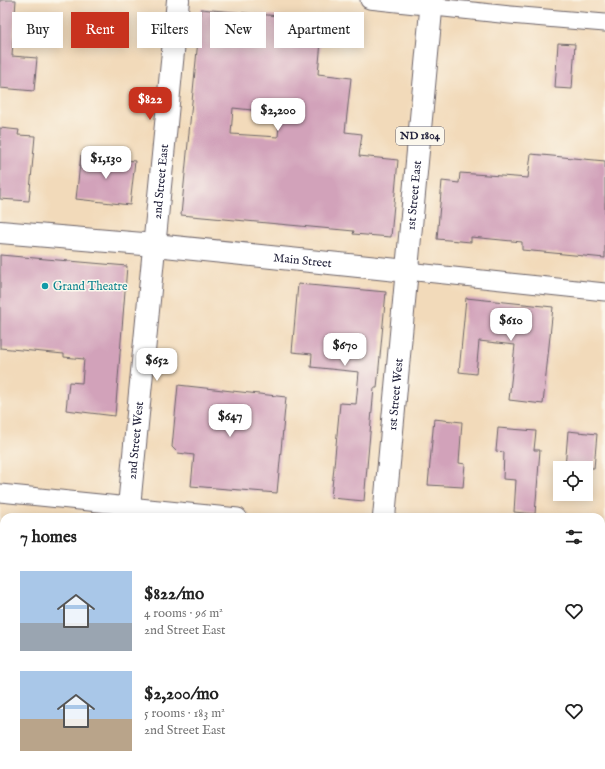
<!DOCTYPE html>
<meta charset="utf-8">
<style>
body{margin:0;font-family:"IM FELL English",serif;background:#f2f2f2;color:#222;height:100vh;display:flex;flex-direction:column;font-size:15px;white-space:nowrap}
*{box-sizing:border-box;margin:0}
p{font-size:13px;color:#767676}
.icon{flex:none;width:22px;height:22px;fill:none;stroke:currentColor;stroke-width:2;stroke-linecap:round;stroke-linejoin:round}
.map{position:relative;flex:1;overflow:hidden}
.side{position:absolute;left:0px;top:513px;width:605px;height:256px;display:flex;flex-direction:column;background:#fff;border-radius:12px 12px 0 0;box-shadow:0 2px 10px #0003}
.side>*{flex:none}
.top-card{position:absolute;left:12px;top:12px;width:400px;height:36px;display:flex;gap:8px}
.fabs{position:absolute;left:553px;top:461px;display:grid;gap:8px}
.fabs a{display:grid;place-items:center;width:40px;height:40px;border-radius:0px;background:#fff;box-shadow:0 2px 10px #0003;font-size:20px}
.price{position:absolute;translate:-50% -34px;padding:0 9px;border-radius:8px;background:#fff;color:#222;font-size:13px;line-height:26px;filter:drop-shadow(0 1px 2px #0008)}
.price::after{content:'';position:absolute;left:50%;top:24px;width:12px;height:9px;margin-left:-6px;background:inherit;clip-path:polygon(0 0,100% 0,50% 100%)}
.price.active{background:#c8321e;color:#fff}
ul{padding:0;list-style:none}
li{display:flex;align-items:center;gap:12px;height:100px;padding:0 20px}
li span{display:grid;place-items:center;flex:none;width:112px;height:80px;border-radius:0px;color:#555}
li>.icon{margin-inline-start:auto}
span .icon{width:48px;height:48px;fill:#fffc;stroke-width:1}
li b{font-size:17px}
h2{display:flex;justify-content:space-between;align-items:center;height:48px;padding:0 20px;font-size:17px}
.chip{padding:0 14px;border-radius:0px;background:#fff;box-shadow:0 2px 10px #0003;font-size:14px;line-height:36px}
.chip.active{background:#c8321e;color:#fff}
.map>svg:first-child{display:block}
</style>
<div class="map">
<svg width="605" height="769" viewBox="0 0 605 769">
<rect width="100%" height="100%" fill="#fbf7ec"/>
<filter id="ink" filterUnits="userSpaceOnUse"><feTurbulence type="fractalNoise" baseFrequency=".025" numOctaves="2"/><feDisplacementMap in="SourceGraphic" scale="8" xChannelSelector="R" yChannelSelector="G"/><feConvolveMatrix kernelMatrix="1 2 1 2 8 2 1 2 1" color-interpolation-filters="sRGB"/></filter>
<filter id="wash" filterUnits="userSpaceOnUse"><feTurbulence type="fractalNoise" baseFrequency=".012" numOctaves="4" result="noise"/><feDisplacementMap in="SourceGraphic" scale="16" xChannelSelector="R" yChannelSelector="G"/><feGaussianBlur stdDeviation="0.9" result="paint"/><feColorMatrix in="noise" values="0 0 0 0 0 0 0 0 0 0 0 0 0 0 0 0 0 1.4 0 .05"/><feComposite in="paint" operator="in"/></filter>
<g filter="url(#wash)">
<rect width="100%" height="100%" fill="#f2daba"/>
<g id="blocks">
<g fill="#d2a2ba" fill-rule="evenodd">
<path d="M0 0H16L12 56 37 58 34 91 0 88Z"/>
<path d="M201 9 323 20 318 74 351 78 345 132 362 134 359 156 398 160 391 237 353 234 354 231 181 215ZM233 108 280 113 278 137 231 134Z"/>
<path d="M558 43 575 44 572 89 555 88Z"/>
<path d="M0 128 19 130 18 135 35 136 29 201 0 199Z"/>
<path d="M531 154 605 161V258L522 250V242L471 237V242L437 239 442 181 459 183 460 173 528 178Z"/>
<path d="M81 155 135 161 130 205 76 199Z"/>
<path d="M0 255 127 266 115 416 66 410 69 382 82 383 84 359 64 357V354L0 348Z"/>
<path d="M298 284 386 292 377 388H374L364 501 331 498 340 403 356 404 359 372 311 367 312 354 292 352Z"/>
<path d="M466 298 553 307 543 404 509 400 515 345 479 341 476 374 459 372Z"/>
<path d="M178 385 286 397 277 493 191 486 194 455 178 453 172 447Z"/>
<path d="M434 419 462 422 459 463 465 464 463 487 428 485Z"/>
<path d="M498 428 536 431 534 450H540L535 514 514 512 516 480 503 479 504 452 496 451Z"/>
<path d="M568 431 597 434 594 468H565Z"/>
</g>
</g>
</g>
<g filter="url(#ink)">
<use href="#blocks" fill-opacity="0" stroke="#6b6267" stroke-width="1"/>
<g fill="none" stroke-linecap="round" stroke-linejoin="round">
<defs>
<g id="street">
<path d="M369 0 510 15 605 23"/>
<path d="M407 271 605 292"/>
<path d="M0 493 238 517"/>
<path d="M601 553H605"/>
<path d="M0 752H4"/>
<path d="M140 765 186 769"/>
</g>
<g id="secondary">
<path id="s1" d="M128 517 178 0"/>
<path d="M103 769 104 765"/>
</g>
<g id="primary">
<path id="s2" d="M0 232 155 245 407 271"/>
<path id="s3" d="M384 517 432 0"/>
<path d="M344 769 345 765"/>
</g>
</defs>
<use href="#street" stroke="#6b6267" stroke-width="19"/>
<use href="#secondary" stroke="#6b6267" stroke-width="24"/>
<use href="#primary" stroke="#6b6267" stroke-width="24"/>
<use href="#street" stroke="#fff" stroke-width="17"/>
<use href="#secondary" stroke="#fff" stroke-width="22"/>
<use href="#primary" stroke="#fff" stroke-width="22"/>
<defs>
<g id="rail">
<path d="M601 674H605"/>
<path d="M601 700 605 697"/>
<path d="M518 766V765"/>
</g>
</defs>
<use href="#rail" stroke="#22223b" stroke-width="4.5"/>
<use href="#rail" stroke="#fbf7ec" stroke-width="3" stroke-dasharray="9" stroke-linecap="butt"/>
</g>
</g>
<circle fill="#0f9aa8" stroke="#fbf7ec" stroke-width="1.5" cx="45" cy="286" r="4"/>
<g text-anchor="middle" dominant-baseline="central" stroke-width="3" stroke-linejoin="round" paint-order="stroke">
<rect fill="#fbf7ec" stroke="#636270" stroke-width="1" x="396" y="127" width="48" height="18" rx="3"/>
<g font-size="11" font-weight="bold" fill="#22223b">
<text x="420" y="136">ND 1804</text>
</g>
<g font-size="12" fill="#22223b" stroke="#fbf7ec">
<text stroke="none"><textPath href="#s1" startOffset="337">2nd Street East</textPath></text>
<text stroke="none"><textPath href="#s3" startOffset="323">1st Street East</textPath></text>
<text stroke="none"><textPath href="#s2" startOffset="304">Main Street</textPath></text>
<text stroke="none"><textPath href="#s3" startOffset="123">1st Street West</textPath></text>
<text stroke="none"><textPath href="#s1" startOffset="77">2nd Street West</textPath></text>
</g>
<g font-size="12" fill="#0d838f" stroke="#fbf7ec" text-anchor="start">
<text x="53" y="286">Grand Theatre</text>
</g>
</g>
</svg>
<div class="fabs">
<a><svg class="icon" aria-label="locate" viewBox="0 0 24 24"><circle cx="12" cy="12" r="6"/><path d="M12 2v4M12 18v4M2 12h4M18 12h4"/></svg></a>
</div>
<b class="price active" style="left:150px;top:121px">$822</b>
<b class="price" style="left:278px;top:132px">$2,200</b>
<b class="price" style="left:106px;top:180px">$1,130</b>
<b class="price" style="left:511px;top:342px">$610</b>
<b class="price" style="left:345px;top:367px">$670</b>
<b class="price" style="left:157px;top:382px">$652</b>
<b class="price" style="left:230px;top:438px">$647</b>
<div class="top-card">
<a class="chip">Buy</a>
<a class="chip active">Rent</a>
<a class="chip">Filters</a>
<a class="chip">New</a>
<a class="chip">Apartment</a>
</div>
<section class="side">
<h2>7 homes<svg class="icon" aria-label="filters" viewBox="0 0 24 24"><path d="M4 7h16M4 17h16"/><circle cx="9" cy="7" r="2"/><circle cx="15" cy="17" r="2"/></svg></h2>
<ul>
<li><span style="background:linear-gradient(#a9c7e8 65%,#9aa5b1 0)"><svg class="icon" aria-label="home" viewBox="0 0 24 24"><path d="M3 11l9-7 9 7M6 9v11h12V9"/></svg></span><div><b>$822/mo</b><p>4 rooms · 96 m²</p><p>2nd Street East</p></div><svg class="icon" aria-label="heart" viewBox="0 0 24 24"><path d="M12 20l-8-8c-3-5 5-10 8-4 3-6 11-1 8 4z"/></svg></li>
<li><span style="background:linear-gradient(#a9c7e8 60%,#b9a48a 0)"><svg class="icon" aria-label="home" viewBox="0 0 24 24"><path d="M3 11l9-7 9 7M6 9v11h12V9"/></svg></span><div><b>$2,200/mo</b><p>5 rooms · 183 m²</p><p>2nd Street East</p></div><svg class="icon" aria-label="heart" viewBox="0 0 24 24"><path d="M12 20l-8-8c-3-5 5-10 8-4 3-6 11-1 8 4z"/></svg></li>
</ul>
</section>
</div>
